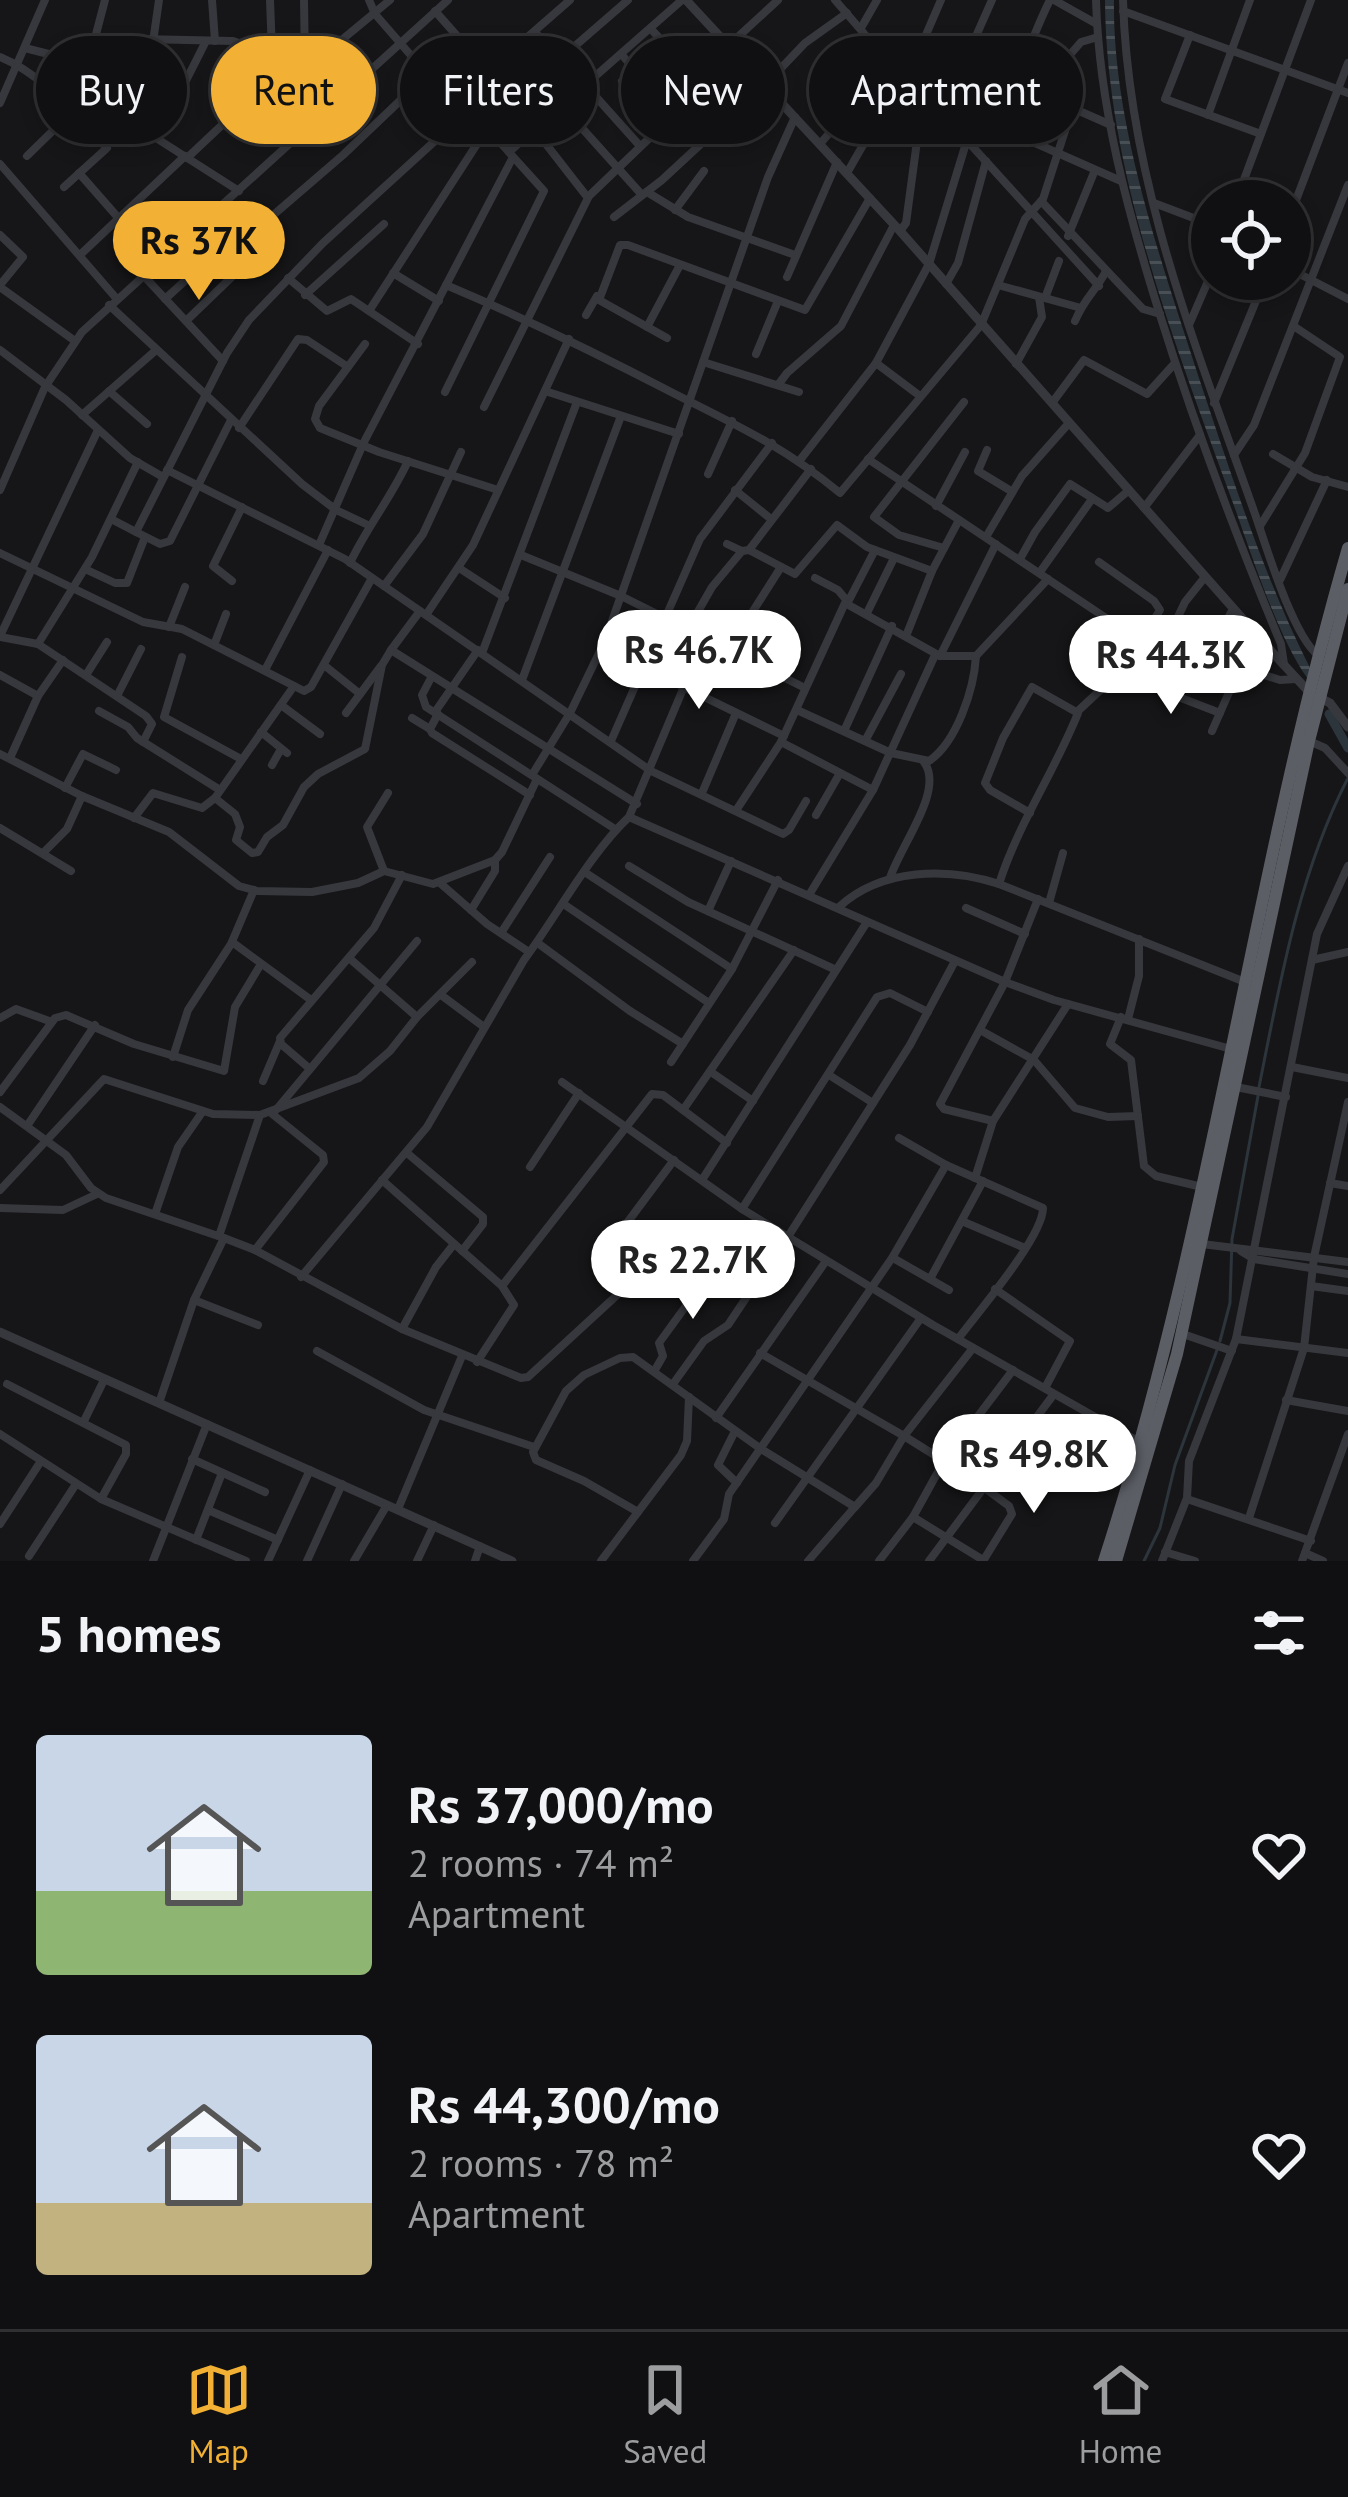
<!DOCTYPE html>
<meta charset="utf-8">
<style>
body{margin:0;font-family:"PT Sans",sans-serif;background:#1e1e20;color:#f1f3f6;height:100vh;display:flex;flex-direction:column;font-size:45px;white-space:nowrap}
*{box-sizing:border-box;margin:0}
p{font-size:39px;color:#9c9d9f}
.icon{flex:none;width:66px;height:66px;fill:none;stroke:currentColor;stroke-width:2;stroke-linecap:round;stroke-linejoin:round}
.map{position:relative;height:1561px;overflow:hidden}
.sheet{display:flex;flex-direction:column;background:#101012;flex:1}
.sheet>*{flex:none}
.top-card{position:absolute;left:36px;top:36px;width:1278px;height:108px;display:flex;gap:24px}
.tools{position:absolute;left:1191px;top:180px;display:grid;gap:24px}
.tools a{display:grid;place-items:center;width:120px;height:120px;border-radius:50%;background:#101012;box-shadow:0 6px 18px #0003,0 0 0 3px #303032;font-size:60px}
.price{position:absolute;translate:-50% -102px;padding:0 27px;border-radius:42px;background:#fff;color:#222;font-size:39px;line-height:78px;filter:drop-shadow(0 3px 6px #0008)}
.price::after{content:'';position:absolute;left:50%;top:72px;width:36px;height:27px;margin-left:-18px;background:inherit;clip-path:polygon(0 0,100% 0,50% 100%)}
.price.active{background:#f2b134;color:#111}
ul{padding:0;list-style:none}
li{display:flex;align-items:center;gap:36px;height:300px;padding:0 36px}
li span{display:grid;place-items:center;flex:none;width:336px;height:240px;border-radius:12px;color:#555}
li>.icon{margin-inline-start:auto}
span .icon{width:144px;height:144px;fill:#fffc;stroke-width:1}
li b{font-size:51px}
h2{display:flex;justify-content:space-between;align-items:center;height:144px;padding:0 36px;font-size:51px}
.chip{padding:0 42px;border-radius:54px;background:#101012;box-shadow:0 6px 18px #0003,0 0 0 3px #303032;font-size:42px;line-height:108px}
.chip.active{background:#f2b134;color:#111}
.dock{display:flex;justify-content:space-around;align-items:center;height:168px;border-top:3px solid #303032;background:#101012;font-size:33px;color:#9c9d9f}
.dock a{display:grid;justify-items:center;gap:6px}
.dock .active{color:#f2b134}
.map>svg:first-child{display:block}
</style>
<div class="map">
<svg width="1348" height="1561" viewBox="0 0 1348 1561">
<defs>
<pattern id="water-rules" width="6" height="5" patternUnits="userSpaceOnUse" patternTransform="scale(3)"><rect width="6" height="5" fill="#2c353c"/><path d="M0 2.5h6" fill="none" stroke="#485056"/></pattern>
</defs>
<rect width="100%" height="100%" fill="#161618"/>
<path fill="url(#water-rules)" d="M1105 0H1114C1112 121 1160 258 1197 372 1231 474 1263 575 1311 670L1308 679C1278 638 1251 553 1233 503 1175 343 1106 172 1105 0Z"/>
<g fill="none" stroke-linecap="round" stroke-linejoin="round">
<g stroke="#2c353c" stroke-width="3">
<path d="M1259 1087C1280 982 1299 873 1348 778"/>
<path d="M1220 1341 1230 1303 1232 1239 1258 1096"/>
<path d="M1144 1561 1160 1528 1175 1465 1217 1350"/>
</g>
<path stroke="#2c353c" stroke-width="9" d="M1329 714 1348 748"/>
<g stroke="#37383d" stroke-width="8">
<path d="M105 0 95 38 233 41 309 67 390 0"/>
<path d="M212 0 215 41"/>
<path d="M270 0 272 52"/>
<path d="M304 0 305 64"/>
<path d="M369 0 375 14 454 105"/>
<path d="M992 0 942 113 1099 286"/>
<path d="M1054 0 1095 23"/>
<path d="M1096 0C1099 107 1128 213 1160 315 1195 427 1236 536 1281 644L1284 664"/>
<path d="M1123 0C1128 179 1196 347 1255 514 1266 546 1293 636 1318 655"/>
<path d="M435 11 497 81 588 198 484 407"/>
<path d="M1123 11 1348 93"/>
<path d="M861 28 877 0"/>
<path d="M651 29 673 53"/>
<path d="M535 32 585 88"/>
<path d="M1190 35 1165 99 1261 134"/>
<path d="M153 42 159 0"/>
<path d="M728 46 778 0"/>
<path d="M25 48 72 60 88 55 95 38"/>
<path d="M0 57C44 75 74 114 107 148L64 187"/>
<path d="M560 59 628 0"/>
<path d="M1049 79 1081 42 1098 37"/>
<path d="M765 85 805 43 847 13"/>
<path d="M84 92 239 191"/>
<path d="M1043 95 1111 125"/>
<path d="M597 98 640 146"/>
<path d="M0 103 45 0"/>
<path d="M452 103 570 0"/>
<path d="M563 107 642 195"/>
<path d="M881 109 917 141 906 223 900 231"/>
<path d="M120 114 159 42"/>
<path d="M1208 115 1250 0"/>
<path d="M157 138 206 41"/>
<path d="M992 138C1015 92 1027 46 1050 0"/>
<path d="M1026 139 1121 181"/>
<path d="M820 144 831 131 873 44 835 0"/>
<path d="M509 152 682 0"/>
<path d="M27 156 72 112 111 39"/>
<path d="M187 158 292 59"/>
<path d="M0 164 116 298"/>
<path d="M79 173 157 262"/>
<path d="M847 173 925 37 941 0"/>
<path d="M647 192 688 217 795 255"/>
<path d="M589 196 661 127 622 81"/>
<path d="M1041 201 1143 309 1160 314"/>
<path d="M1236 201 1311 0"/>
<path d="M1154 203 1212 225"/>
<path d="M675 210 704 171"/>
<path d="M1290 216 1348 63"/>
<path d="M614 217 662 180 730 117 706 90 675 116 622 55"/>
<path d="M264 223 343 155 426 76"/>
<path d="M0 235 23 257 0 285"/>
<path d="M1068 236 1095 170"/>
<path d="M80 255 185 156"/>
<path d="M1290 269 1348 299"/>
<path d="M393 273 439 301"/>
<path d="M143 275 223 361"/>
<path d="M787 277 837 162"/>
<path d="M288 278 327 311 351 299 418 344"/>
<path d="M946 284 958 263 986 161"/>
<path d="M446 285C524 318 598 354 673 393 738 426 783 446 840 493L981 325 1025 219 1043 199 1072 109"/>
<path d="M998 285 1081 308"/>
<path d="M0 287 75 341"/>
<path d="M305 295 384 224"/>
<path d="M1045 298 1059 261"/>
<path d="M165 299 243 228"/>
<path d="M109 305 302 484 336 510 370 526"/>
<path d="M369 311 488 127"/>
<path d="M586 315 597 296"/>
<path d="M186 321 267 243"/>
<path d="M1075 321C1085 297 1096 291 1106 271"/>
<path d="M1189 325 1212 272"/>
<path d="M647 327 680 265"/>
<path d="M667 338 599 300 620 245H628L805 310 870 198"/>
<path d="M365 344 319 406 315 419 320 428 379 452 498 490"/>
<path d="M0 350 66 400 130 458 163 477"/>
<path d="M756 354 778 301"/>
<path d="M703 362 799 392"/>
<path d="M876 363 920 396"/>
<path d="M1016 364 1042 317 1039 297"/>
<path d="M778 385 787 373 841 326 894 225"/>
<path d="M109 391 147 424"/>
<path d="M545 391 679 434"/>
<path d="M1052 403 1084 360 1147 394 1175 363"/>
<path d="M1214 403 1265 279"/>
<path d="M82 415 155 351"/>
<path d="M239 428 298 339 307 340 348 367"/>
<path d="M987 450 978 471 1011 491"/>
<path d="M1273 454 1312 477 1348 487"/>
<path d="M1234 455 1254 425 1348 185"/>
<path d="M868 459 1124 630 1280 680 1296 679"/>
<path d="M800 460 876 363 929 264 967 140"/>
<path d="M167 470 345 559 651 771 783 834 789 830 806 801"/>
<path d="M708 474 732 421"/>
<path d="M0 490 45 387 82 332 448 0"/>
<path d="M735 490 771 519"/>
<path d="M936 506 965 452"/>
<path d="M1144 508 1200 435"/>
<path d="M111 519 136 532 227 353 249 320 323 243 470 109 544 191 445 392"/>
<path d="M1260 526 1305 453 1340 357 1295 327"/>
<path d="M136 532 160 544 170 541 231 420"/>
<path d="M986 537 1022 476 1069 423"/>
<path d="M727 544 742 551 749 550 795 574 837 525 867 547 932 571"/>
<path d="M319 545 364 442 513 157"/>
<path d="M944 548 899 535 874 517 964 402"/>
<path d="M749 550 811 469"/>
<path d="M0 553 143 622 182 629 304 691 311 687 372 578"/>
<path d="M521 555 621 596 805 688"/>
<path d="M1020 559 1035 532 1070 484 1108 508 1128 491"/>
<path d="M350 563C367 527 391 498 408 461"/>
<path d="M459 568 505 598"/>
<path d="M85 569 115 583H127L145 537"/>
<path d="M1040 572 1092 499"/>
<path d="M815 578 838 590 848 602 875 550"/>
<path d="M1280 580 1327 480"/>
<path d="M232 581 213 566 242 507"/>
<path d="M384 586 423 534 461 452"/>
<path d="M420 611 391 650 637 804"/>
<path d="M867 613 894 558"/>
<path d="M426 615 473 545 569 339"/>
<path d="M169 627 185 587"/>
<path d="M688 629 712 587 742 551"/>
<path d="M0 636 98 430"/>
<path d="M906 636 932 571 959 520"/>
<path d="M0 637 38 644 146 716 152 724 143 742"/>
<path d="M1166 642 1185 602 1205 577"/>
<path d="M38 644 92 557 138 462"/>
<path d="M214 645 226 614"/>
<path d="M602 647 784 736"/>
<path d="M729 649 781 567"/>
<path d="M482 653 577 402"/>
<path d="M1208 655 1233 609"/>
<path d="M940 656H976L1048 579"/>
<path d="M182 657 164 717 241 759"/>
<path d="M324 665 360 694"/>
<path d="M265 670 328 550"/>
<path d="M0 675 38 696"/>
<path d="M86 675 107 642"/>
<path d="M432 676 422 695 426 707 615 829"/>
<path d="M522 680 621 416"/>
<path d="M1137 681 1220 713"/>
<path d="M294 686 215 798 235 814 240 827 236 840 252 853 258 852 267 837 283 825 304 787 318 774 365 749 382 665 391 650"/>
<path d="M1167 691 1192 649"/>
<path d="M117 696 141 649"/>
<path d="M281 705 320 734"/>
<path d="M797 710 891 753 929 761C957 742 974 689 976 656"/>
<path d="M99 711 128 727 137 738 220 790"/>
<path d="M1078 711 1125 667 1160 610 1154 601 1099 562"/>
<path d="M435 712 478 650"/>
<path d="M346 713 381 666"/>
<path d="M438 714 430 729 432 733 530 795"/>
<path d="M412 718 430 729"/>
<path d="M844 731 892 626"/>
<path d="M1212 731 1241 665"/>
<path d="M261 732 287 753"/>
<path d="M611 741 700 539 772 443"/>
<path d="M865 741 901 674"/>
<path d="M1309 741 1325 748 1348 773"/>
<path d="M781 742 873 790"/>
<path d="M0 754 82 796 169 832 239 886 257 891 312 892 358 883 384 871 433 884 495 860 502 852 537 779"/>
<path d="M10 758 38 696 63 660"/>
<path d="M272 765 281 749"/>
<path d="M532 775 570 713 605 641 768 177 795 117"/>
<path d="M65 788 83 754 116 770"/>
<path d="M702 793 736 713"/>
<path d="M737 809 781 742 845 603 940 656 996 544"/>
<path d="M816 815 840 773"/>
<path d="M629 817 1005 982 1054 1000 1231 1049"/>
<path d="M134 818 153 793 202 808 215 798"/>
<path d="M0 828 71 871"/>
<path d="M43 853 67 829 82 796"/>
<path d="M629 866 688 902 834 969"/>
<path d="M384 871 367 827 388 793"/>
<path d="M586 873 732 969"/>
<path d="M890 878C900 846 945 790 924 762"/>
<path d="M440 883 487 924 529 952"/>
<path d="M999 884C1018 824 1055 771 1078 713L1032 687 1003 738 985 783 990 790 1030 813"/>
<path d="M809 895 873 790 935 655"/>
<path d="M1049 903 1063 853"/>
<path d="M565 905 709 1003"/>
<path d="M839 907C881 868 948 867 999 884L1245 982"/>
<path d="M966 908 1025 934"/>
<path d="M471 910 495 871V860"/>
<path d="M708 911 731 861"/>
<path d="M501 933 550 857"/>
<path d="M232 942 311 1000"/>
<path d="M539 944 630 1011 683 1044"/>
<path d="M349 958 417 1017 472 962"/>
<path d="M1312 960 1348 952"/>
<path d="M441 995 484 1027"/>
<path d="M1121 1017 1110 1044 1131 1060 1144 1166 1156 1176 1202 1187"/>
<path d="M0 1018 16 1009 52 1022"/>
<path d="M1128 1019 1139 976V939"/>
<path d="M980 1030 1034 1060 1075 1108 1108 1117 1138 1116"/>
<path d="M173 1057 188 1010 231 944 254 890"/>
<path d="M671 1062 732 969 778 880"/>
<path d="M1292 1067 1348 1078"/>
<path d="M310 1069 281 1044 280 1038 374 928 402 875"/>
<path d="M711 1072 753 1101"/>
<path d="M829 1075 873 1103"/>
<path d="M263 1081 280 1041"/>
<path d="M562 1082 742 1209 933 1325 1141 1443"/>
<path d="M1236 1087 1286 1097"/>
<path d="M0 1092 55 1018 66 1015 134 1044 224 1071 235 1007 261 964"/>
<path d="M0 1107 66 1155 91 1188 106 1198 224 1238"/>
<path d="M276 1110 417 941"/>
<path d="M683 1110 794 950"/>
<path d="M993 1121 944 1109 940 1104 1005 982 1038 899"/>
<path d="M27 1126 95 1025"/>
<path d="M899 1138 946 1165 1043 1208C1043 1237 978 1312 958 1339"/>
<path d="M407 1153 483 1217V1224L462 1251"/>
<path d="M530 1167 579 1093"/>
<path d="M975 1178 993 1121 1068 1004"/>
<path d="M382 1180 502 1286 652 1094 663 1095 727 1143"/>
<path d="M702 1180 867 922"/>
<path d="M1330 1183 1348 1186"/>
<path d="M0 1190 104 1079 213 1114 260 1115 359 1078 390 1051 417 1017"/>
<path d="M0 1208 63 1210 97 1194"/>
<path d="M742 1209 877 997 890 993 928 1012"/>
<path d="M155 1214 178 1147 203 1111"/>
<path d="M964 1222 1025 1248"/>
<path d="M219 1236 260 1115"/>
<path d="M1202 1244 1348 1262"/>
<path d="M609 1247 674 1160"/>
<path d="M255 1250 324 1162 323 1155 271 1113"/>
<path d="M1241 1251 1254 1259 1348 1274"/>
<path d="M893 1258 949 1290"/>
<path d="M301 1277 427 1127 524 960C556 917 591 852 629 817L705 637"/>
<path d="M930 1279 983 1181"/>
<path d="M1311 1286 1348 1291"/>
<path d="M995 1289 1070 1341 1045 1388"/>
<path d="M194 1300 258 1325"/>
<path d="M402 1329 436 1267 454 1244"/>
<path d="M1183 1334 1232 1351"/>
<path d="M1236 1339 1348 1353"/>
<path d="M317 1351 424 1410 534 1447"/>
<path d="M760 1353 904 1436 973 1348"/>
<path d="M477 1362 514 1305 502 1286"/>
<path d="M655 1370 663 1356 659 1343 715 1266"/>
<path d="M7 1384 126 1445V1454L101 1499"/>
<path d="M673 1384 704 1341 728 1325 752 1289"/>
<path d="M1286 1400 1348 1411"/>
<path d="M159 1403 194 1300 224 1238 255 1250 402 1329 521 1378 528 1377 677 1240 748 1288 756 1287 910 1045 955 961"/>
<path d="M716 1418 826 1261"/>
<path d="M84 1421 104 1380"/>
<path d="M735 1431 718 1465 737 1483"/>
<path d="M0 1434 101 1499 246 1561"/>
<path d="M192 1459 265 1492"/>
<path d="M944 1461 1013 1370"/>
<path d="M982 1486 1009 1506 1012 1514 983 1561"/>
<path d="M1187 1499 1311 1541"/>
<path d="M398 1509 462 1356"/>
<path d="M208 1510 278 1540"/>
<path d="M638 1512 584 1481 536 1460 533 1452 566 1391 584 1375 620 1358 633 1357 761 1449 855 1507 876 1483 904 1436 944 1461 913 1517 879 1561"/>
<path d="M913 1517 983 1560"/>
<path d="M1249 1518 1304 1348 1314 1257 1348 1102"/>
<path d="M775 1523 921 1318"/>
<path d="M0 1524 41 1461"/>
<path d="M196 1540 222 1473"/>
<path d="M1165 1552 1195 1561"/>
<path d="M1305 1553 1323 1561"/>
<path d="M29 1556 76 1484"/>
<path d="M153 1561 207 1424"/>
<path d="M268 1561 310 1470"/>
<path d="M307 1561 342 1484"/>
<path d="M354 1561 387 1505"/>
<path d="M417 1561 434 1525"/>
<path d="M475 1561 480 1546"/>
<path d="M601 1561 681 1455 687 1441 689 1397"/>
<path d="M693 1561 724 1519 729 1494 892 1258 946 1165"/>
<path d="M808 1561 854 1508"/>
<path d="M929 1561 1054 1394"/>
<path d="M1162 1561 1187 1498 1189 1461 1236 1339 1317 934 1348 866"/>
<path d="M1302 1561 1348 1434"/>
</g>
<g stroke="#37383d" stroke-width="9">
<path d="M686 0 900 231 1271 651 1310 693 1330 703 1348 727"/>
<path d="M0 1332 512 1561"/>
</g>
<g stroke="#5b5e65" stroke-width="12">
<path d="M1104 1561C1212 1230 1251 882 1348 548"/>
<path d="M1116 1561 1177 1354 1309 741 1348 589"/>
</g>
</g>
</svg>
<div class="tools">
<a><svg class="icon" aria-label="locate" viewBox="0 0 24 24"><circle cx="12" cy="12" r="6"/><path d="M12 2v4M12 18v4M2 12h4M18 12h4"/></svg></a>
</div>
<b class="price active" style="left:199px;top:303px">Rs 37K</b>
<b class="price" style="left:699px;top:712px">Rs 46.7K</b>
<b class="price" style="left:1171px;top:717px">Rs 44.3K</b>
<b class="price" style="left:693px;top:1322px">Rs 22.7K</b>
<b class="price" style="left:1034px;top:1516px">Rs 49.8K</b>
<div class="top-card">
<a class="chip">Buy</a>
<a class="chip active">Rent</a>
<a class="chip">Filters</a>
<a class="chip">New</a>
<a class="chip">Apartment</a>
</div>
</div>
<section class="sheet">
<h2>5 homes<svg class="icon" aria-label="filters" viewBox="0 0 24 24"><path d="M4 7h16M4 17h16"/><circle cx="9" cy="7" r="2"/><circle cx="15" cy="17" r="2"/></svg></h2>
<ul>
<li><span style="background:linear-gradient(#c9d6e8 65%,#8fb573 0)"><svg class="icon" aria-label="home" viewBox="0 0 24 24"><path d="M3 11l9-7 9 7M6 9v11h12V9"/></svg></span><div><b>Rs 37,000/mo</b><p>2 rooms · 74 m²</p><p>Apartment</p></div><svg class="icon" aria-label="heart" viewBox="0 0 24 24"><path d="M12 20l-8-8c-3-5 5-10 8-4 3-6 11-1 8 4z"/></svg></li>
<li><span style="background:linear-gradient(#c9d6e8 70%,#c2b280 0)"><svg class="icon" aria-label="home" viewBox="0 0 24 24"><path d="M3 11l9-7 9 7M6 9v11h12V9"/></svg></span><div><b>Rs 44,300/mo</b><p>2 rooms · 78 m²</p><p>Apartment</p></div><svg class="icon" aria-label="heart" viewBox="0 0 24 24"><path d="M12 20l-8-8c-3-5 5-10 8-4 3-6 11-1 8 4z"/></svg></li>
</ul>
</section>
<nav class="dock">
<a class="active"><svg class="icon" aria-label="map" viewBox="0 0 24 24"><path d="M3 6l6-2 6 2 6-2v14l-6 2-6-2-6 2zM9 4v14M15 6v14"/></svg>Map</a>
<a><svg class="icon" aria-label="saved" viewBox="0 0 24 24"><path d="M7 4h10v16l-5-4-5 4z"/></svg>Saved</a>
<a><svg class="icon" aria-label="home" viewBox="0 0 24 24"><path d="M3 11l9-7 9 7M6 9v11h12V9"/></svg>Home</a>
</nav>
